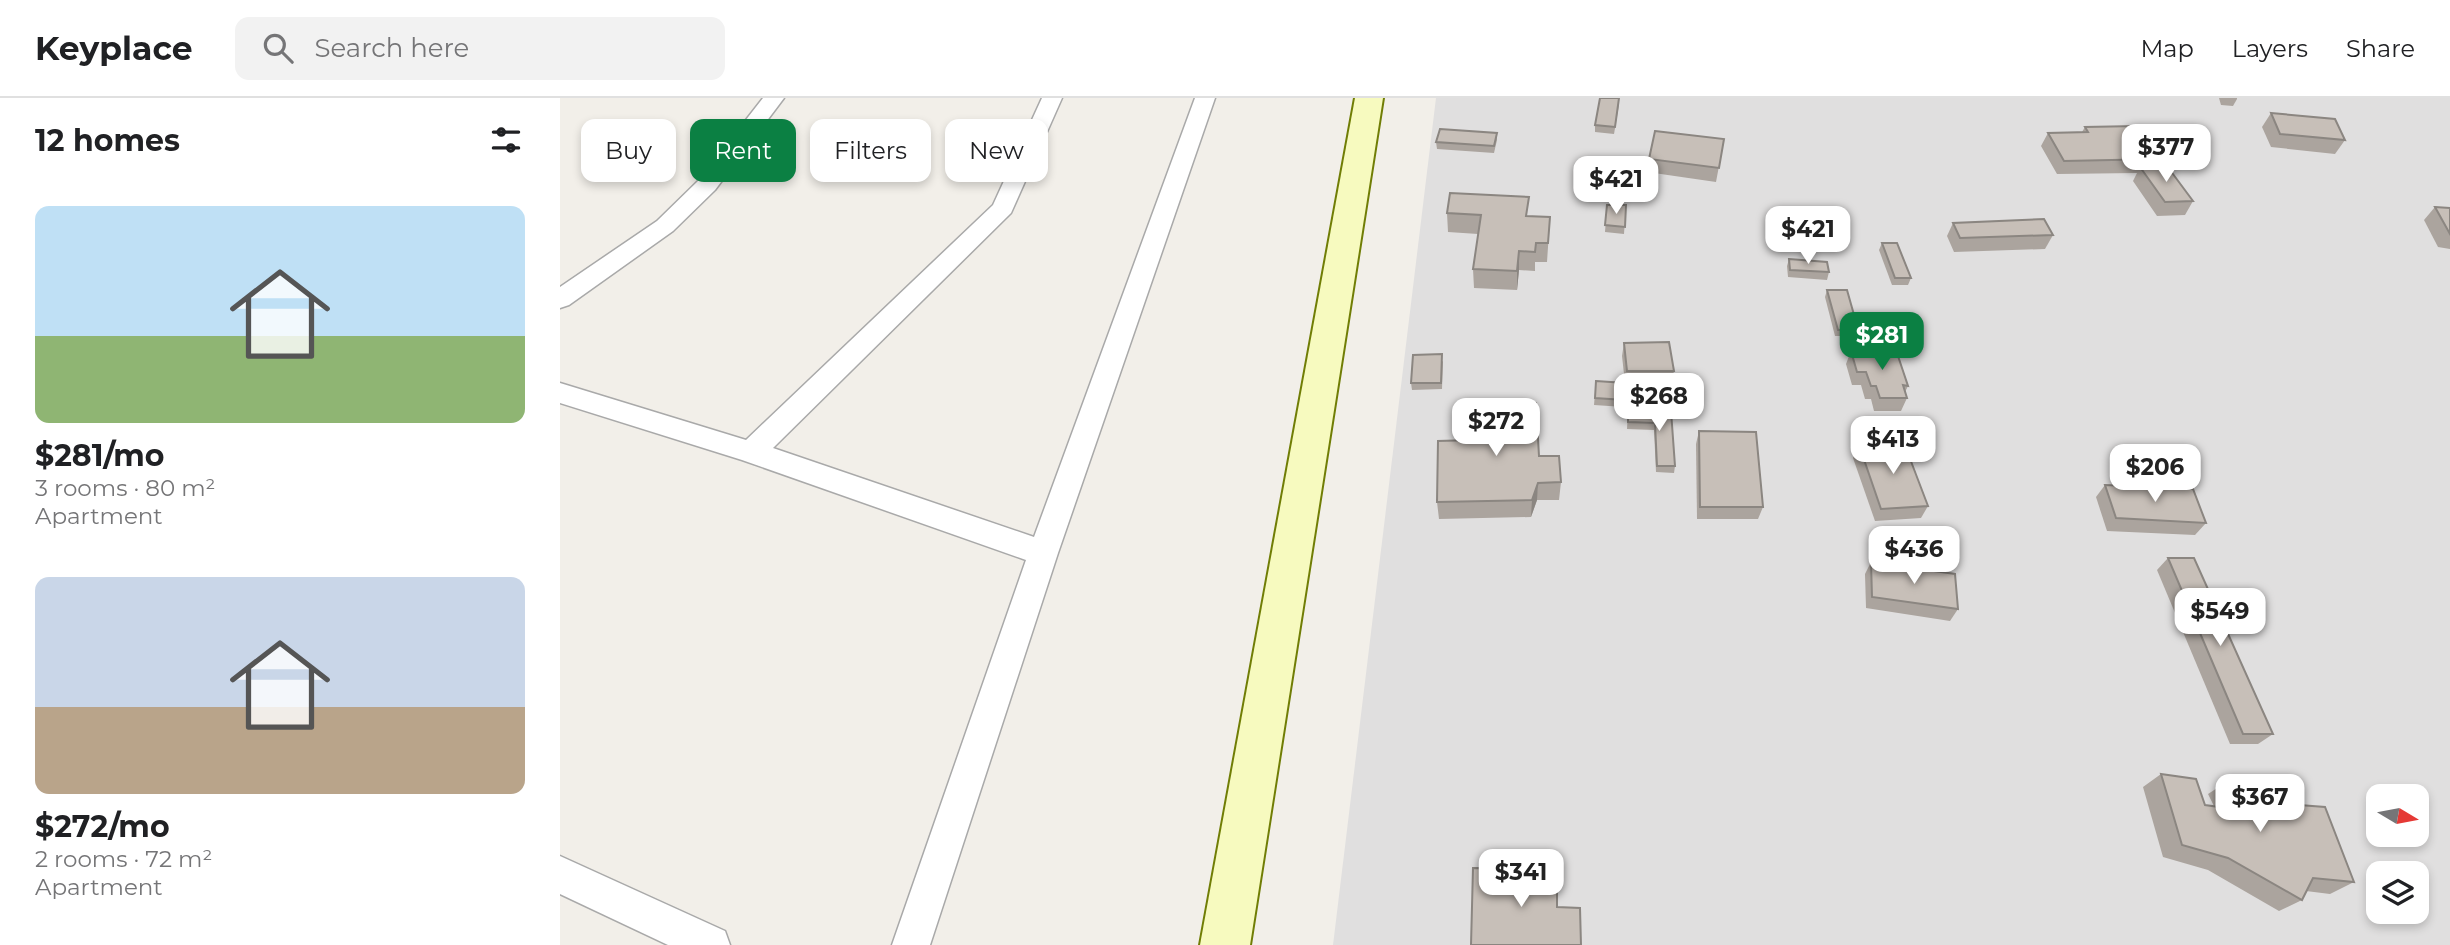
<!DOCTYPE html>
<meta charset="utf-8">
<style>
body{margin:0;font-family:Montserrat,sans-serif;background:#f2f2f2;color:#202124;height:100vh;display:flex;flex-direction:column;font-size:26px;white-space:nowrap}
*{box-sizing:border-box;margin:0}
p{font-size:23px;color:#757577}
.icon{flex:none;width:38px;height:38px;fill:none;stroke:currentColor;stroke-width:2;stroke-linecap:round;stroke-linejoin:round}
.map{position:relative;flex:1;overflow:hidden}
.side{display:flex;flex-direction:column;background:#fff;width:560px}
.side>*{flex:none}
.hud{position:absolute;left:21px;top:21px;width:665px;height:63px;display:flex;gap:14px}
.needle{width:46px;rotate:100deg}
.tools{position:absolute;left:1806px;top:686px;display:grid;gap:14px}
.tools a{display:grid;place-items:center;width:63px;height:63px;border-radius:14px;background:#fff;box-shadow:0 4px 10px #0003;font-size:35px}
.price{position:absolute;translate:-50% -60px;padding:0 16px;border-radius:14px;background:#fff;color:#222;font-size:23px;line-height:46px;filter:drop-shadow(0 2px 4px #0008)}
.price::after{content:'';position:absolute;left:50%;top:42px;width:21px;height:16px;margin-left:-10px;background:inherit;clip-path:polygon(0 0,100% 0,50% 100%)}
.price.active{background:#0b8043;color:#fff}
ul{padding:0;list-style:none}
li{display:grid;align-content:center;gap:14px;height:371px;padding:0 35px}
li span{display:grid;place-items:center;height:217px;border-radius:14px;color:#555}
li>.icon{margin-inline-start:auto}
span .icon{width:126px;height:126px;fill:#fffc;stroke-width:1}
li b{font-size:30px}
h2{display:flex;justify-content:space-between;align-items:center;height:84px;padding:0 35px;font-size:30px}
.pill{padding:0 24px;border-radius:14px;background:#fff;box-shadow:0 4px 10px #0003;font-size:24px;line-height:63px}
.pill.active{background:#0b8043;color:#fff}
header{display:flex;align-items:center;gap:42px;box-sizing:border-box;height:98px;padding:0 35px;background:#fff;border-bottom:2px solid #e0e0e0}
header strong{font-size:33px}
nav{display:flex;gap:38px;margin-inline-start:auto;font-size:24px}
.search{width:490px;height:63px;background:#f2f2f2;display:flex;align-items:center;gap:18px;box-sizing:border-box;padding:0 24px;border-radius:14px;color:#757577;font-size:26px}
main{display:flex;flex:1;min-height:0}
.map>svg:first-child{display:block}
</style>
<header>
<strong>Keyplace</strong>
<div class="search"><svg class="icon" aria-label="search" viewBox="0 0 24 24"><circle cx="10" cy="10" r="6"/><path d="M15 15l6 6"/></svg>Search here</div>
<nav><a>Map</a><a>Layers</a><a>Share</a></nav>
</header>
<main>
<section class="side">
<h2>12 homes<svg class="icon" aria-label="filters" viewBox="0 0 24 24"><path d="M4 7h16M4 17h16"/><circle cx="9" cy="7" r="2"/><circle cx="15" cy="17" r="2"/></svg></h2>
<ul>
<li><span style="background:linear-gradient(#bfe0f5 60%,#8fb573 0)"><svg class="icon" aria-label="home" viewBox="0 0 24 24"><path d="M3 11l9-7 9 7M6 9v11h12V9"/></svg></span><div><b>$281/mo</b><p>3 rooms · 80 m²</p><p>Apartment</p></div></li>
<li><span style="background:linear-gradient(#c9d6e8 60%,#b9a48a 0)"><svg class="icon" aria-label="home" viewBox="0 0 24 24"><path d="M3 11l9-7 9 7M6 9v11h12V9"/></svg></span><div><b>$272/mo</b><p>2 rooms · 72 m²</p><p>Apartment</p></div></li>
</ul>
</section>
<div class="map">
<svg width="1890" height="847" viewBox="0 0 1890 847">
<rect width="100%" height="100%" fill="#f2efe9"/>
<path fill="#e0dfdf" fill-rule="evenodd" d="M876 0H1890V847H773ZM1818 698H1857V737H1818ZM1818 775H1857V814H1818Z"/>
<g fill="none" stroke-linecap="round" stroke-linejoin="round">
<defs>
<g id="street">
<path d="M203 0H224L155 92 113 133 9 207 0 210V189L97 123 139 82Z"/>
<path d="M482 0H502L451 115 213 350 474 439 635 0H655L498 455 370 847H332L466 462 182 362 0 305V285L186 342 433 107Z"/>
<path d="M0 758 165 833 170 847H108L0 796Z"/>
</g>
<path id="secondary" d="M795 0H823L690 847H640Z"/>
</defs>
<use href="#street" stroke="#a9a9a9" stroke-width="3"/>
<use href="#secondary" stroke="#707d05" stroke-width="4"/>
<use href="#street" fill="#fff" fill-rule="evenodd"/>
<use href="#secondary" fill="#f7fabf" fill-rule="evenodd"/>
</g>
<g fill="#aba49e">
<path d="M1659 0H1677V1L1673 8 1661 7Z"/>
<path d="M1059 7 1054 36 1035 34V27Z"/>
<path d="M1711 15 1785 42 1775 56 1711 49 1702 29Z"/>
<path d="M1525 29 1599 61 1595 68 1633 103 1625 117 1597 118 1573 83 1577 75 1497 76 1481 48 1488 35 1522 34Z"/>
<path d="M937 35V42L934 55 877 51 876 44Z"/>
<path d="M1164 41 1156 84 1087 74 1089 61Z"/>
<path d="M1047 107H1066L1064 136 1045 134Z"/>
<path d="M1875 109 1890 110V151L1878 149 1864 122Z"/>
<path d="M887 115 990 119 987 164H975V173L959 172 957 192 914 190 913 171 918 136 888 134Z"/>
<path d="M1393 125 1493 137 1485 151 1394 154 1387 138Z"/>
<path d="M1322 145 1351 180 1348 187H1332L1319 152Z"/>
<path d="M1229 161 1269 174 1267 182 1228 179 1227 168Z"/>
<path d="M1267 192 1298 231 1296 238H1275L1265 199Z"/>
<path d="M1064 245 1114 273 1111 286H1090L1095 304 1094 311 1034 307 1036 283 1065 285 1062 258Z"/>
<path d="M1291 253 1348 288 1345 294 1347 300 1341 313H1314L1311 301H1305L1301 287H1292L1286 266Z"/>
<path d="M883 263 882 291 852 292 851 285Z"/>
<path d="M1068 312 1111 313 1115 368 1114 375 1096 374 1094 332 1067 331Z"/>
<path d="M1139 333 1203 409 1198 421H1137L1136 346Z"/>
<path d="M1299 347 1368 408 1361 420 1315 423 1293 360Z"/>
<path d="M979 358 1001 384 999 402H977L971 419 879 421 877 404Z"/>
<path d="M1545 387 1646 425 1635 437 1547 433 1536 399Z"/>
<path d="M1608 460 1713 636 1698 646H1670L1597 472Z"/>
<path d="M1311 464 1398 511 1390 523 1306 510 1305 476Z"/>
<path d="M1601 676 1645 707 1654 708 1648 696 1668 683 1794 784 1770 796 1746 793 1742 802 1719 813 1648 772 1603 759 1583 689Z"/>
</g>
<g fill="#8b8681">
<path d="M959 153V172L957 192V173Z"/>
<path d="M978 385 977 402 971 419 972 402Z"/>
</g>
<g fill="#c7bfb8" stroke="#8b8681" stroke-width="2">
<path d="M1040 0H1059L1055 29 1035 27Z"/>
<path d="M1711 15 1775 21 1785 42 1720 36Z"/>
<path d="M1577 28 1599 61 1504 63 1488 35 1528 34 1525 29Z"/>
<path d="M880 31 937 35 934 48 876 44Z"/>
<path d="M1095 33 1164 41 1159 70 1089 61Z"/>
<path d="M1607 68 1633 103 1605 104 1580 69Z"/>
<path d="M890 95 969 99 966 118 990 119 988 145H976L975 154 959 153 957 173 913 171 921 117 887 115Z"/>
<path d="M1047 107H1066L1065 129 1045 127Z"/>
<path d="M1875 109 1890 110V136Z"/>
<path d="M1484 121 1493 137 1400 140 1393 125Z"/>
<path d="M1322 145H1337L1351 180H1335Z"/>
<path d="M1229 161 1267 164 1269 174 1230 172Z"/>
<path d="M1267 192H1287L1298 231 1278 232Z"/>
<path d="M1109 244 1114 273H1067L1064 245Z"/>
<path d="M1336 252 1348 288 1343 287 1347 300H1320L1316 288H1311L1306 274H1297L1291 253Z"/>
<path d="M882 256 881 285H851L853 257Z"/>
<path d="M1036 283 1095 287V304L1035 300Z"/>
<path d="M976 305 979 358H999L1001 384 978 385 972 402 877 404 878 343 914 342V307Z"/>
<path d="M1068 312 1111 313 1115 368H1097L1095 325 1068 324Z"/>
<path d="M1139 333 1196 334 1203 409H1140Z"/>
<path d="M1344 345 1368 408 1321 411 1299 347Z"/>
<path d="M1545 387 1633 391 1646 425 1556 420Z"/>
<path d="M1608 460H1634L1713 636H1683Z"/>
<path d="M1311 464 1395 476 1398 511 1312 499Z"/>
<path d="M1601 676 1636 681 1645 707 1681 712 1668 683 1699 686 1725 706 1765 709 1794 784 1753 780 1742 802 1668 760 1622 747Z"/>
<path d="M913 770 997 771V809L1020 810 1021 847H911Z"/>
</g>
</svg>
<div class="tools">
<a><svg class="needle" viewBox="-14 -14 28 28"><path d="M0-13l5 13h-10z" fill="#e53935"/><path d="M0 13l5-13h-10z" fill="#757577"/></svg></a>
<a><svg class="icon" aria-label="layers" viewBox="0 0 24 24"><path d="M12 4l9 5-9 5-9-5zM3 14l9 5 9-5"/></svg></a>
</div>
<b class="price" style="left:1606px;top:86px">$377</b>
<b class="price" style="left:1056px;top:118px">$421</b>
<b class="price" style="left:1248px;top:168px">$421</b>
<b class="price active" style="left:1322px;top:274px">$281</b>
<b class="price" style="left:1099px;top:335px">$268</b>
<b class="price" style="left:936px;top:360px">$272</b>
<b class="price" style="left:1333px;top:378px">$413</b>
<b class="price" style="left:1595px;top:406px">$206</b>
<b class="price" style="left:1354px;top:488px">$436</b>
<b class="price" style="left:1660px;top:550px">$549</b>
<b class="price" style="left:1700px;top:736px">$367</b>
<b class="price" style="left:961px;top:811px">$341</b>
<div class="hud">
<a class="pill">Buy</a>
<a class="pill active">Rent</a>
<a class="pill">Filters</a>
<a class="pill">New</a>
</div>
</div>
</main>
